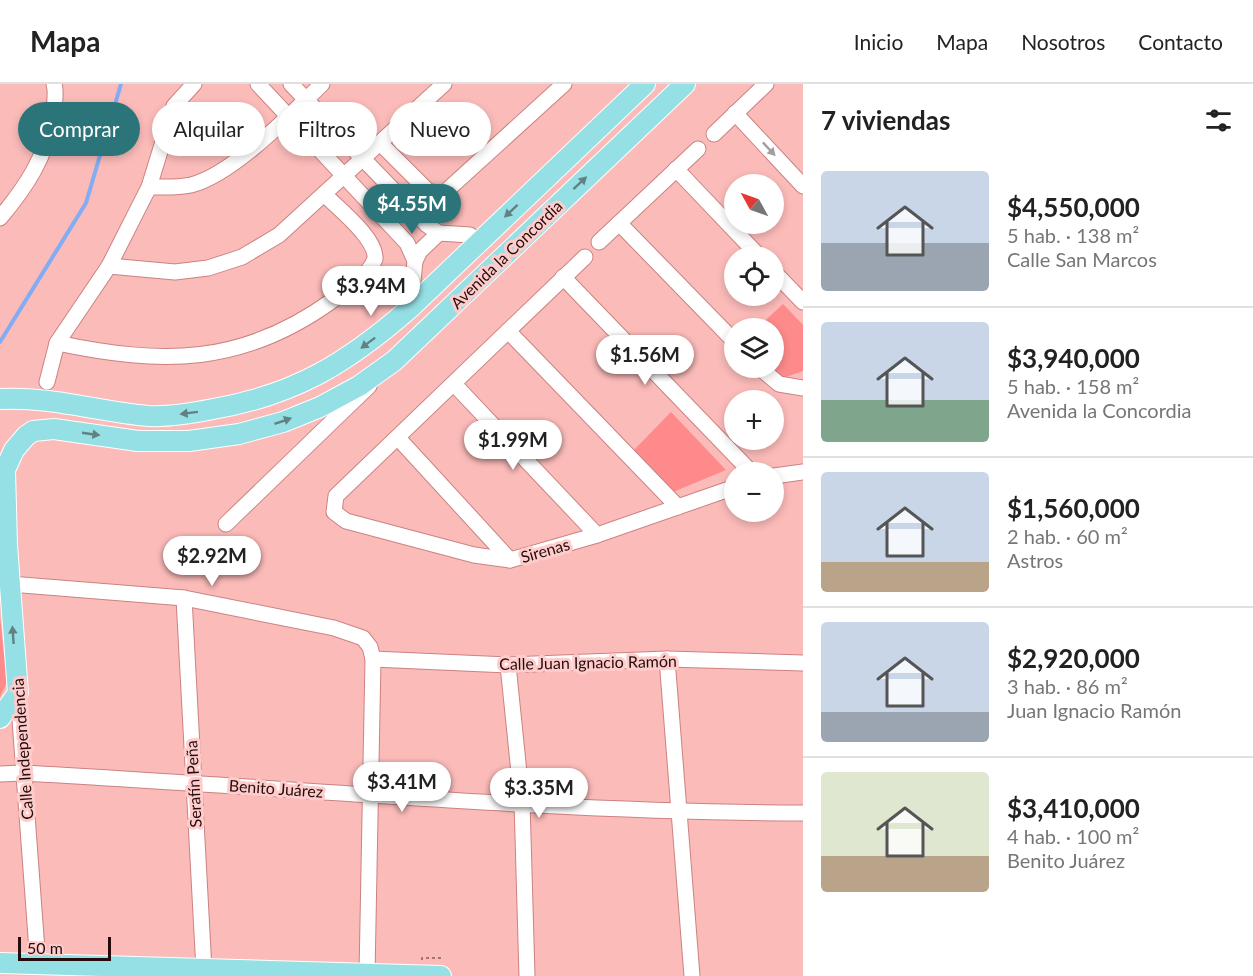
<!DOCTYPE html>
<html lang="es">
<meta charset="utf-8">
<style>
body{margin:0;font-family:Lato,sans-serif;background:#f2f2f2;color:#222;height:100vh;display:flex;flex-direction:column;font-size:22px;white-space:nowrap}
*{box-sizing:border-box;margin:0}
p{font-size:20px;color:#767676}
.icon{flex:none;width:33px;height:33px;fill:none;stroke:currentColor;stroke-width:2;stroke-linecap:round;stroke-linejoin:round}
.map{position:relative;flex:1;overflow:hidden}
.drawer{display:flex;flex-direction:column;background:#fff;width:450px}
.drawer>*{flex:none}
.guide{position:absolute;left:18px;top:18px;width:570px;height:54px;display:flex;gap:12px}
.needle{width:39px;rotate:310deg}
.buttons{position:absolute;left:724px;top:90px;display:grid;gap:12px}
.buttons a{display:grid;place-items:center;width:60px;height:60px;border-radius:50%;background:#fff;box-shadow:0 3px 9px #0003;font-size:30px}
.scale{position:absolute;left:18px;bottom:15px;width:93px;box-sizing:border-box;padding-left:6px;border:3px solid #260b0c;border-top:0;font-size:16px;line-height:21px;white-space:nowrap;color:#260b0c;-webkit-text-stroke:4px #fecdcb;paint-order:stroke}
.price{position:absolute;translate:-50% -51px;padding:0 14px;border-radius:21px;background:#fff;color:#222;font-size:20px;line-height:39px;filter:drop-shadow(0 2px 3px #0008)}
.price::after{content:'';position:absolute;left:50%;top:36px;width:18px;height:14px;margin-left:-9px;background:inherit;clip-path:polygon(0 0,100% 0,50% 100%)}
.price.active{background:#2b757a;color:#fff}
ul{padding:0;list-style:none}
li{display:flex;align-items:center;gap:18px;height:150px;padding:0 18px}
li+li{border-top:2px solid #e0e0e0}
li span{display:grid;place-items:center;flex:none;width:168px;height:120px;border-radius:6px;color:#555}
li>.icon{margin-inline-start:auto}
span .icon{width:72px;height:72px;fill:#fffc;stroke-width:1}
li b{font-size:26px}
h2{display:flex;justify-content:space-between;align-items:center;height:72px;padding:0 18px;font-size:26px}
.tag{padding:0 21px;border-radius:27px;background:#fff;box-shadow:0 3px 9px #0003;font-size:21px;line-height:54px}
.tag.active{background:#2b757a;color:#fff}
header{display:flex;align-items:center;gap:36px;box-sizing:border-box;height:84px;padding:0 30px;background:#fff;border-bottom:2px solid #e0e0e0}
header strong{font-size:28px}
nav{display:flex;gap:33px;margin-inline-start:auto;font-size:21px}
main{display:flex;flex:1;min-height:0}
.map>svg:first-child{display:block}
</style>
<header>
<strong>Mapa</strong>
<nav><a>Inicio</a><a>Mapa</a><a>Nosotros</a><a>Contacto</a></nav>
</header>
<main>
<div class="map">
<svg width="803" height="892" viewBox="0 0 803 892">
<rect width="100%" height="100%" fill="#fbbbb9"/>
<g fill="#fe8a8b">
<path d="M783 220 803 241V287L783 294 773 284 774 244H757Z"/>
<path d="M671 328 726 386 673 408 633 367Z"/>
<path d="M0 533 7 598 0 613Z"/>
</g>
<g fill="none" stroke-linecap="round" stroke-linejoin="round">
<path stroke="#82acf3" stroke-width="4" d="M0 258 86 119 121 0"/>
<defs>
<g id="minor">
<path d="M258 0 407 159 415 177 412 207 419 215"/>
<path d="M291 0 427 141 439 149 470 151 478 159"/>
<path d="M735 29 803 102"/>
<path d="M714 50 766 0"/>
<path d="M381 60 428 107 443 110 564 0"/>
<path d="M676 85 759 172"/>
<path d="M149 103C163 103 177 104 191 101 232 91 291 30 322 0"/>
<path d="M0 134C26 103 46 73 53 32 54 22 57 10 54 0"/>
<path d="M619 139 735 258"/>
<path d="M599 158 698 65"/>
<path d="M585 173 336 412 334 428 346 437 474 471 510 476 597 451 735 403"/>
<path d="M415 177 420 167 439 149"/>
<path d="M109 182 175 188 208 184 242 173 279 151 444 0"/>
<path d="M774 188 803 218"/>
<path d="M563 193 751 388"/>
<path d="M508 247 678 423"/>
<path d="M57 259C162 281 242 282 333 216 347 206 369 191 375 175 377 155 339 125 325 111"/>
<path d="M760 284 779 300 803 304"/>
<path d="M47 298 57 259 109 182 149 103 174 22 194 0"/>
<path d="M454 300 597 451"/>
<path d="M399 355 510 476"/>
<path d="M774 392 803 388"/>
<path d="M226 440 369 302"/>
<path d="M10 500 184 514 334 544 363 554 370 563 373 575 367 891"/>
<path d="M184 514 204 886"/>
<path d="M373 575 508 581 667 575 803 579"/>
<path d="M667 575 692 892"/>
<path d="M508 581 522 718 527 892"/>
<path d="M18 609 38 880"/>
<path d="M0 690 23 689C283 703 543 728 803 729"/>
</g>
<g id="major">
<path d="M0 315C50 312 100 328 149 332 170 333 193 329 213 325 295 311 347 279 409 225L645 0"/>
<path d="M0 634 18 609 7 461 5 386 14 366 26 352 33 347 54 345 138 357H189L239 350 283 338 320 323 359 302 394 277 685 0"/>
<path d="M0 879 441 892"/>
</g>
</defs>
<use href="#minor" stroke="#cc8281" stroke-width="17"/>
<use href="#major" stroke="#fff" stroke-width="22"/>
<path stroke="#a47372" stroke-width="2" stroke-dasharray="3 3" stroke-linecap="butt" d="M422 876V874H441V877"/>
<use href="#minor" stroke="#fff" stroke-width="15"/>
<use href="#major" stroke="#95e0e5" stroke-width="20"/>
</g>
<defs><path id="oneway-solid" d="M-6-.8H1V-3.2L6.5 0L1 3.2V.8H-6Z" transform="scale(1.5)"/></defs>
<use fill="#a89d9e" href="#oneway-solid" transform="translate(769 65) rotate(47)"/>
<g fill="#638083">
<use href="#oneway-solid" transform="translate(580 99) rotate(-43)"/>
<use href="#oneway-solid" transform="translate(511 127) rotate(137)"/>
<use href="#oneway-solid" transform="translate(368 259) rotate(143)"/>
<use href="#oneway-solid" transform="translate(189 329) rotate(173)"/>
<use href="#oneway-solid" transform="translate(283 337) rotate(-19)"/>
<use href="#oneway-solid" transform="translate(91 350) rotate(8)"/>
<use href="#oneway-solid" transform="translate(13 551) rotate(-94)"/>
</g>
<g text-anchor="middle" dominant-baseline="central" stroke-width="6" stroke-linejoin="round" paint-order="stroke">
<g font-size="16" fill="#260b0c" stroke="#fecdcb">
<text transform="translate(506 170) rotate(-44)">Avenida la Concordia</text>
<text transform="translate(545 466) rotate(-16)">Sirenas</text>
<text transform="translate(588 578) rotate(-1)">Calle Juan Ignacio Ramón</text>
<text transform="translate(22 665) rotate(-94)">Calle Independencia</text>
<text transform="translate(193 700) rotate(-93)">Serafín Peña</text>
<text transform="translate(276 704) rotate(4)">Benito Juárez</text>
</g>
</g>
</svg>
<div class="buttons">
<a><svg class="needle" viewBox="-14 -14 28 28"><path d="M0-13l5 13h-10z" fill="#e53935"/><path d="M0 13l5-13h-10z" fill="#767676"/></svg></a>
<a><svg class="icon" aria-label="locate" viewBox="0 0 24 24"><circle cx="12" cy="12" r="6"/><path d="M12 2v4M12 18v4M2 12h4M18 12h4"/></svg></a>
<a><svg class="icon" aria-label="layers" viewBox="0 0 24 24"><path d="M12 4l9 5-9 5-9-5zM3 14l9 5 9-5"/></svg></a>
<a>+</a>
<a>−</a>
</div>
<div class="scale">50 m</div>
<b class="price active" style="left:412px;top:151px">$4.55M</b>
<b class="price" style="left:371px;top:233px">$3.94M</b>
<b class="price" style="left:645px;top:302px">$1.56M</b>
<b class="price" style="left:513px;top:387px">$1.99M</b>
<b class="price" style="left:212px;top:503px">$2.92M</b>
<b class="price" style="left:402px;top:729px">$3.41M</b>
<b class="price" style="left:539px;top:735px">$3.35M</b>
<div class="guide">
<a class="tag active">Comprar</a>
<a class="tag">Alquilar</a>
<a class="tag">Filtros</a>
<a class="tag">Nuevo</a>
</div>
</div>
<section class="drawer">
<h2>7 viviendas<svg class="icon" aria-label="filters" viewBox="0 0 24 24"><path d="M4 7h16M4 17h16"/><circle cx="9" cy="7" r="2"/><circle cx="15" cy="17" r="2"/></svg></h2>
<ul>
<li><span style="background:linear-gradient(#c9d6e8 60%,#9aa5b1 0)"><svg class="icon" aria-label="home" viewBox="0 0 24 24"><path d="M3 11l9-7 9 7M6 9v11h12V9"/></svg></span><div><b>$4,550,000</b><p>5 hab. · 138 m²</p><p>Calle San Marcos</p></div></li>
<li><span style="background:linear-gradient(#c9d6e8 65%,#7fa58c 0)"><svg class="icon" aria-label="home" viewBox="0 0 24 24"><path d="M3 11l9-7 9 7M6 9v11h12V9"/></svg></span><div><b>$3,940,000</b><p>5 hab. · 158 m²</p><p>Avenida la Concordia</p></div></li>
<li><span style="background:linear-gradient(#c9d6e8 75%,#b9a48a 0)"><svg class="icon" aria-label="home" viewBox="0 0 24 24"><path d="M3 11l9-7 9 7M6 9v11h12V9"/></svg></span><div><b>$1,560,000</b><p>2 hab. · 60 m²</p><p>Astros</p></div></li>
<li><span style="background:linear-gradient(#c9d6e8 75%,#9aa5b1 0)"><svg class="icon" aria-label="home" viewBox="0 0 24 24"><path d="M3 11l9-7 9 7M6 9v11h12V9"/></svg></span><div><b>$2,920,000</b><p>3 hab. · 86 m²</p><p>Juan Ignacio Ramón</p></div></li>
<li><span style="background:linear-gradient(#dfe7d0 70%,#b9a48a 0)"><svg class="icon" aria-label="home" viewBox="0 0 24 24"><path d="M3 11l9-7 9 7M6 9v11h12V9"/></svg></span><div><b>$3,410,000</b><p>4 hab. · 100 m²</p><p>Benito Juárez</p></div></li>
</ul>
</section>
</main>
